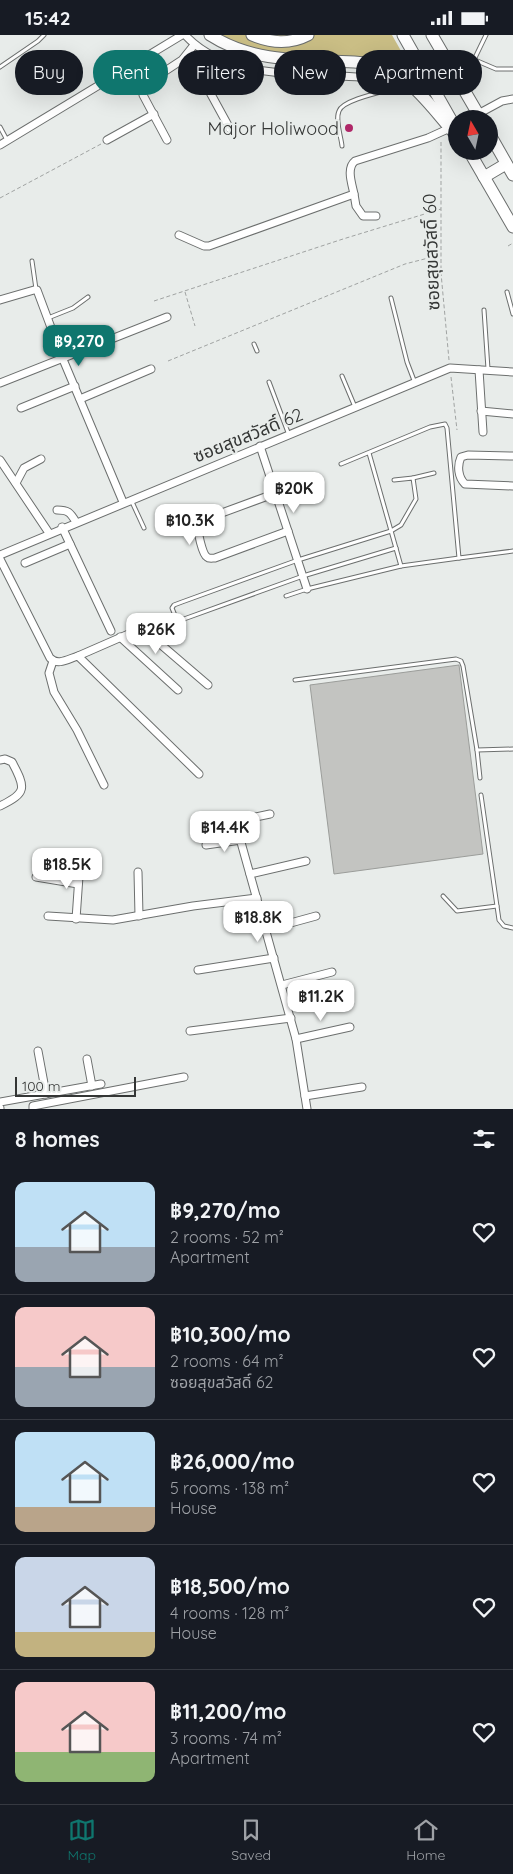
<!DOCTYPE html>
<meta charset="utf-8">
<style>
body{margin:0;font-family:Quicksand,"Noto Sans Thai",sans-serif;background:#242831;color:#f1f3f6;height:100vh;display:flex;flex-direction:column;font-size:19px;white-space:nowrap}
*{box-sizing:border-box;margin:0}
p{font-size:16px;color:#9ea1a6}
.icon{flex:none;width:28px;height:28px;fill:none;stroke:currentColor;stroke-width:2;stroke-linecap:round;stroke-linejoin:round}
.map{position:relative;height:1074px;overflow:hidden}
.sheet{display:flex;flex-direction:column;background:#171b24;flex:1}
.sheet>*{flex:none}
.guide{position:absolute;left:15px;top:15px;width:484px;height:45px;display:flex;gap:10px}
.needle{width:32px;rotate:351deg}
.controls{position:absolute;left:448px;top:75px;display:grid;gap:10px}
.controls a{display:grid;place-items:center;width:50px;height:50px;border-radius:50%;background:#171b24;box-shadow:0 5px 20px #0002;font-size:25px}
.scale{position:absolute;left:15px;bottom:12px;width:121px;box-sizing:border-box;padding-left:5px;border:2px solid #343635;border-top:0;font-size:14px;line-height:18px;white-space:nowrap;color:#343635;-webkit-text-stroke:4px #e8ecea;paint-order:stroke}
.price{position:absolute;translate:-50% -42px;padding:0 11px;border-radius:10px;background:#fff;color:#222;font-size:16px;line-height:32px;filter:drop-shadow(0 1px 2px #0008)}
.price::after{content:'';position:absolute;left:50%;top:30px;width:15px;height:11px;margin-left:-8px;background:inherit;clip-path:polygon(0 0,100% 0,50% 100%)}
.price.selected{background:#0f766e;color:#fff}
ul{padding:0;list-style:none}
li{display:flex;align-items:center;gap:15px;height:125px;padding:0 15px}
li+li{border-top:1px solid #363941}
li span{display:grid;place-items:center;flex:none;width:140px;height:100px;border-radius:10px;color:#555}
li>.icon{margin-inline-start:auto}
span .icon{width:60px;height:60px;fill:#fffc;stroke-width:1}
li b{font-size:21px}
h2{display:flex;justify-content:space-between;align-items:center;height:60px;padding:0 15px;font-size:21px}
.tag{padding:0 18px;border-radius:22px;background:#171b24;box-shadow:0 5px 20px #0002;font-size:18px;line-height:45px}
.tag.selected{background:#0f766e;color:#fff}
.status{display:flex;justify-content:space-between;align-items:center;height:35px;padding:0 25px;background:#171b24;direction:ltr}
.status svg{height:14px;fill:currentColor}
.tab-bar{display:flex;justify-content:space-around;align-items:center;height:70px;border-top:1px solid #363941;background:#171b24;font-size:14px;color:#9ea1a6}
.tab-bar a{display:grid;justify-items:center;gap:2px}
.tab-bar .selected{color:#0f766e}
.map>svg:first-child{display:block}
</style>
<div class="status"><b>15:42</b><svg viewBox="0 0 49 12"><path d="M0 12V9h3v3zM5 12V6h3v6zM10 12V3h3v9zM15 12V0h3v12zM26 1h20v11H26zM47 4h2v5h-2z"/></svg></div>
<div class="map">
<svg width="513" height="1074" viewBox="0 0 513 1074">
<rect width="100%" height="100%" fill="#e8ecea"/>
<path fill="#cabe85" d="M210 0H392L418 46 354 28 231 14Z"/>
<path fill="#c3c4c1" stroke="#9b9d9a" d="M459 630 483 819 334 839 310 650Z"/>
<g fill="none" stroke-linecap="round" stroke-linejoin="round">
<defs>
<g id="lane">
<path d="M475 25 496 34H513"/>
<path d="M0 32 38 6 44 0"/>
<path d="M459 43 470 33 486 0"/>
<path d="M0 92 7 105"/>
<path d="M342 111C341 101 335 85 339 76 343 64 388 56 400 52"/>
<path d="M32 226 36 254"/>
<path d="M507 257 513 279"/>
<path d="M391 263 407 327 415 348"/>
<path d="M484 275 488 334"/>
<path d="M48 283 73 273 88 262"/>
<path d="M254 309 257 316"/>
<path d="M342 341 355 372"/>
<path d="M269 347 289 400"/>
<path d="M369 418 401 531"/>
<path d="M341 429 430 392 445 389 447 393 459 523 513 516"/>
<path d="M413 443 434 438"/>
<path d="M394 445 413 443 416 464 401 490 391 496 298 525 182 567 174 570 172 573 176 583 184 584 303 541 396 513"/>
<path d="M132 467 144 493"/>
<path d="M286 561 307 554 401 531 459 523"/>
<path d="M295 645 456 624 461 626 463 631 477 715 513 714"/>
<path d="M477 715 480 743"/>
<path d="M481 760 499 885 504 891 513 893"/>
<path d="M443 861 457 876 497 871"/>
</g>
<g id="street">
<path d="M185 0C231 50 317 35 378 44 389 46 400 50 411 53"/>
<path d="M189 19 230 94"/>
<path d="M478 79 502 66 513 64"/>
<path d="M107 105 154 79"/>
<path d="M167 105 143 60V53L147 48 182 25 194 10"/>
<path d="M0 110 182 0"/>
<path d="M354 159 356 171 363 181H376"/>
<path d="M179 200 204 211H209L354 159C352 149 346 133 355 126L428 103 450 93"/>
<path d="M0 265 34 255H37L62 322 123 467"/>
<path d="M479 335 483 397"/>
<path d="M0 348 167 282"/>
<path d="M80 364 151 334"/>
<path d="M21 373 75 351"/>
<path d="M481 376 513 379"/>
<path d="M260 411 307 554"/>
<path d="M513 421 468 420 461 422C457 431 458 442 465 449L513 451"/>
<path d="M0 425 49 498"/>
<path d="M16 448 24 433 41 424"/>
<path d="M276 458 200 486 197 490C198 497 202 519 207 522 209 524 212 523 215 523L288 496"/>
<path d="M57 475C68 475 70 477 76 487"/>
<path d="M62 492 111 596"/>
<path d="M0 520 450 333 513 337"/>
<path d="M0 524 50 623C58 631 68 624 78 621L199 739"/>
<path d="M25 528 70 509"/>
<path d="M120 602 178 655"/>
<path d="M78 621 133 597 140 595 152 602 208 650"/>
<path d="M53 626 49 638 54 657 77 695 104 750"/>
<path d="M0 725 5 724 12 727C26 753 27 758 0 771"/>
<path d="M270 779 241 785 237 793 296 1004 307 1074"/>
<path d="M206 810 241 805"/>
<path d="M138 837 139 881"/>
<path d="M250 839 306 826"/>
<path d="M36 842 78 849"/>
<path d="M48 881 113 885 193 871 257 863"/>
<path d="M76 884 80 827"/>
<path d="M265 895 316 881"/>
<path d="M198 935 274 923"/>
<path d="M282 950 332 937"/>
<path d="M190 996 291 983"/>
<path d="M296 1004 350 992"/>
<path d="M38 1016 46 1059"/>
<path d="M87 1024 92 1051"/>
<path d="M305 1061 362 1052"/>
<path d="M0 1067 101 1049"/>
<path d="M0 1073V1074"/>
<path d="M33 1074V1071L184 1042"/>
</g>
<g id="primary">
<path d="M210 0C247 24 289 25 331 26 349 27 367 26 384 33 413 44 436 78 456 100"/>
<path d="M252 0C271 8 289 10 308 0"/>
<path d="M403 0 454 90"/>
<path d="M432 0 481 84"/>
<path d="M489 98 513 140"/>
<path d="M469 116 513 192"/>
<path d="M484 142 506 129"/>
</g>
</defs>
<use href="#lane" stroke="#6c6f6e" stroke-width="5"/>
<use href="#street" stroke="#6c6f6e" stroke-width="9"/>
<use href="#primary" stroke="#6c6f6e" stroke-width="13"/>
<g stroke="#a0a3a2" stroke-width="1" stroke-dasharray="4 2.5" stroke-linecap="butt">
<path d="M441 107V238L449 325"/>
<path d="M0 163 101 109"/>
<path d="M508 211 513 208"/>
<path d="M185 257 195 291"/>
<path d="M154 266 343 204 441 174"/>
<path d="M168 326 405 229 440 220"/>
<path d="M451 342 457 395"/>
</g>
<use href="#lane" stroke="#fff" stroke-width="3"/>
<use href="#street" stroke="#fff" stroke-width="7"/>
<use href="#primary" stroke="#fff" stroke-width="11"/>
</g>
<circle fill="#af2768" stroke="#e8ecea" stroke-width="2" cx="349" cy="93" r="5"/>
<g text-anchor="middle" dominant-baseline="central" stroke-width="4.5" stroke-linejoin="round" paint-order="stroke">
<g font-size="18" fill="#343635" stroke="#e8ecea" text-anchor="end">
<text x="339" y="93">Major Holiwood</text>
</g>
<g font-size="18" fill="#343635" stroke="#e8ecea">
<text transform="translate(431 217) rotate(-92)">ซอยสุขสวัสดิ์ 60</text>
<text transform="translate(248 400) rotate(-22)">ซอยสุขสวัสดิ์ 62</text>
</g>
</g>
</svg>
<div class="controls">
<a><svg class="needle" viewBox="-14 -14 28 28"><path d="M0-13l5 13h-10z" fill="#e53935"/><path d="M0 13l5-13h-10z" fill="#9ea1a6"/></svg></a>
</div>
<div class="scale">100 m</div>
<b class="price selected" style="left:79px;top:332px">฿9,270</b>
<b class="price" style="left:294px;top:479px">฿20K</b>
<b class="price" style="left:190px;top:511px">฿10.3K</b>
<b class="price" style="left:156px;top:620px">฿26K</b>
<b class="price" style="left:225px;top:818px">฿14.4K</b>
<b class="price" style="left:67px;top:855px">฿18.5K</b>
<b class="price" style="left:258px;top:908px">฿18.8K</b>
<b class="price" style="left:321px;top:987px">฿11.2K</b>
<div class="guide">
<a class="tag">Buy</a>
<a class="tag selected">Rent</a>
<a class="tag">Filters</a>
<a class="tag">New</a>
<a class="tag">Apartment</a>
</div>
</div>
<section class="sheet">
<h2>8 homes<svg class="icon" aria-label="filters" viewBox="0 0 24 24"><path d="M4 7h16M4 17h16"/><circle cx="9" cy="7" r="2"/><circle cx="15" cy="17" r="2"/></svg></h2>
<ul>
<li><span style="background:linear-gradient(#bfe0f5 65%,#9aa5b1 0)"><svg class="icon" aria-label="home" viewBox="0 0 24 24"><path d="M3 11l9-7 9 7M6 9v11h12V9"/></svg></span><div><b>฿9,270/mo</b><p>2 rooms · 52 m²</p><p>Apartment</p></div><svg class="icon" aria-label="heart" viewBox="0 0 24 24"><path d="M12 20l-8-8c-3-5 5-10 8-4 3-6 11-1 8 4z"/></svg></li>
<li><span style="background:linear-gradient(#f6c9c9 60%,#9aa5b1 0)"><svg class="icon" aria-label="home" viewBox="0 0 24 24"><path d="M3 11l9-7 9 7M6 9v11h12V9"/></svg></span><div><b>฿10,300/mo</b><p>2 rooms · 64 m²</p><p>ซอยสุขสวัสดิ์ 62</p></div><svg class="icon" aria-label="heart" viewBox="0 0 24 24"><path d="M12 20l-8-8c-3-5 5-10 8-4 3-6 11-1 8 4z"/></svg></li>
<li><span style="background:linear-gradient(#bfe0f5 75%,#b9a48a 0)"><svg class="icon" aria-label="home" viewBox="0 0 24 24"><path d="M3 11l9-7 9 7M6 9v11h12V9"/></svg></span><div><b>฿26,000/mo</b><p>5 rooms · 138 m²</p><p>House</p></div><svg class="icon" aria-label="heart" viewBox="0 0 24 24"><path d="M12 20l-8-8c-3-5 5-10 8-4 3-6 11-1 8 4z"/></svg></li>
<li><span style="background:linear-gradient(#c9d6e8 75%,#c2b280 0)"><svg class="icon" aria-label="home" viewBox="0 0 24 24"><path d="M3 11l9-7 9 7M6 9v11h12V9"/></svg></span><div><b>฿18,500/mo</b><p>4 rooms · 128 m²</p><p>House</p></div><svg class="icon" aria-label="heart" viewBox="0 0 24 24"><path d="M12 20l-8-8c-3-5 5-10 8-4 3-6 11-1 8 4z"/></svg></li>
<li><span style="background:linear-gradient(#f6c9c9 70%,#8fb573 0)"><svg class="icon" aria-label="home" viewBox="0 0 24 24"><path d="M3 11l9-7 9 7M6 9v11h12V9"/></svg></span><div><b>฿11,200/mo</b><p>3 rooms · 74 m²</p><p>Apartment</p></div><svg class="icon" aria-label="heart" viewBox="0 0 24 24"><path d="M12 20l-8-8c-3-5 5-10 8-4 3-6 11-1 8 4z"/></svg></li>
</ul>
</section>
<nav class="tab-bar">
<a class="selected"><svg class="icon" aria-label="map" viewBox="0 0 24 24"><path d="M3 6l6-2 6 2 6-2v14l-6 2-6-2-6 2zM9 4v14M15 6v14"/></svg>Map</a>
<a><svg class="icon" aria-label="saved" viewBox="0 0 24 24"><path d="M7 4h10v16l-5-4-5 4z"/></svg>Saved</a>
<a><svg class="icon" aria-label="home" viewBox="0 0 24 24"><path d="M3 11l9-7 9 7M6 9v11h12V9"/></svg>Home</a>
</nav>
